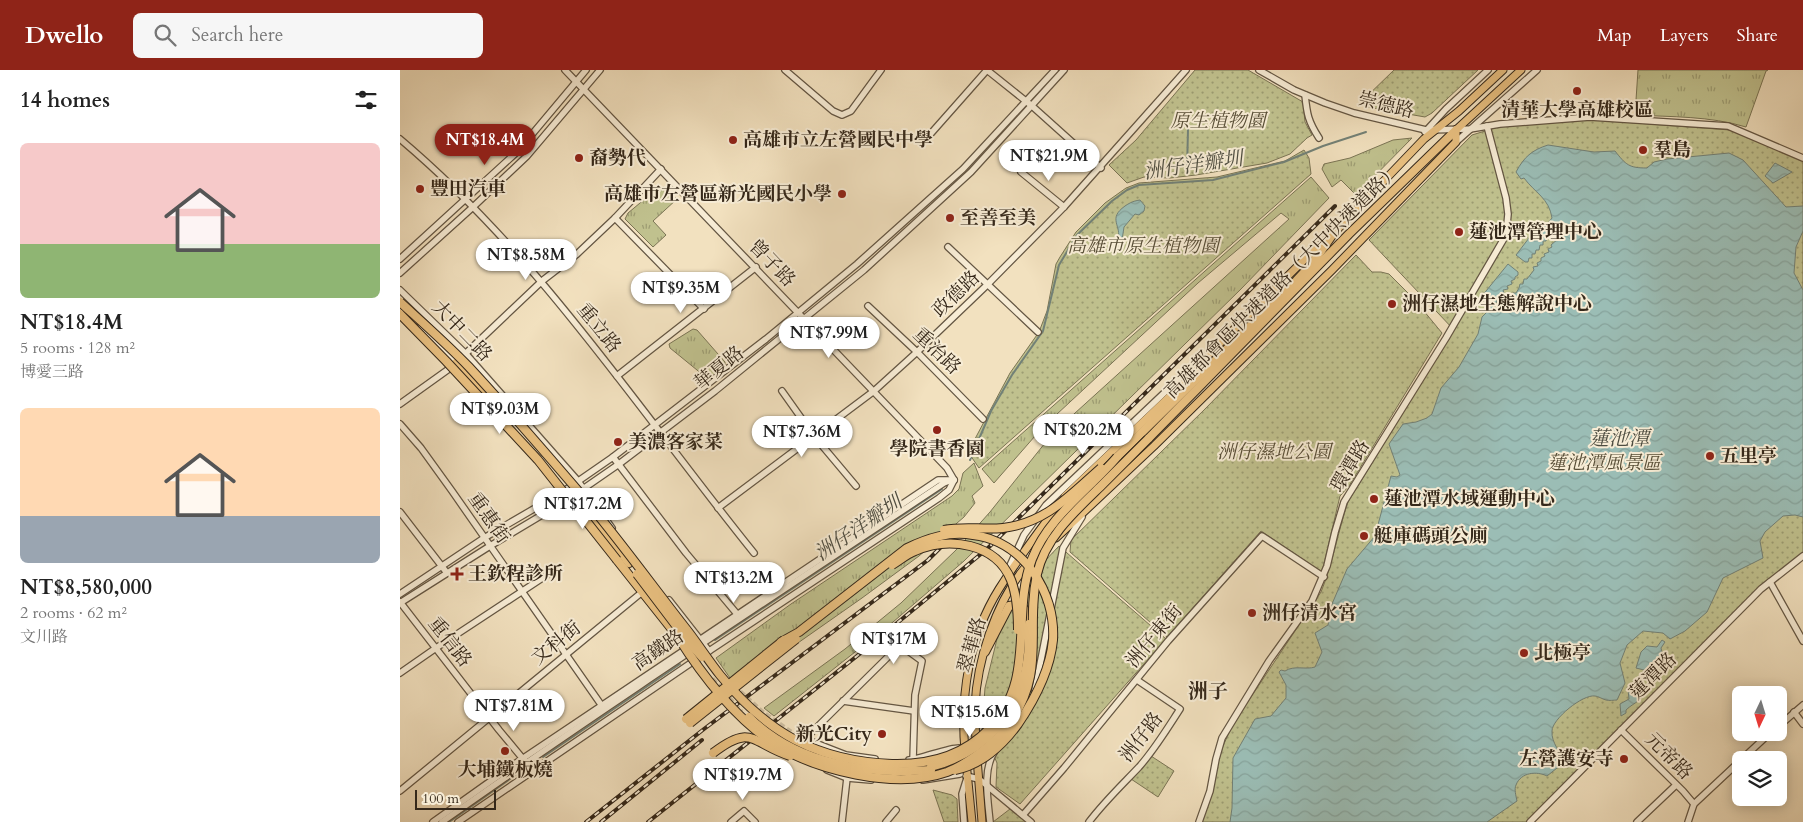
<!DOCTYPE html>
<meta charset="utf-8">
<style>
body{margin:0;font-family:Cardo,"Noto Serif TC",serif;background:#f6f6f6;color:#222;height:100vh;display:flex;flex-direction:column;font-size:19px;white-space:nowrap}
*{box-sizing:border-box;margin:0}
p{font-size:16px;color:#767676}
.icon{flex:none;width:28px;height:28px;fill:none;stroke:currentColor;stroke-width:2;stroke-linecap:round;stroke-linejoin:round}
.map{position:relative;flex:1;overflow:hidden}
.sheet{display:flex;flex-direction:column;background:#fff;width:400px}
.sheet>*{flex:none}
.needle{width:32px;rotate:184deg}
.tools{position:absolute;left:1332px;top:616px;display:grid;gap:10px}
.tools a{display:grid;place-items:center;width:55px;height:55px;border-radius:8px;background:#fff;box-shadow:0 2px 12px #0003;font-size:25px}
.scale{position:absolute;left:15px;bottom:12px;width:81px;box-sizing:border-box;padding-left:5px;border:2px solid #35281a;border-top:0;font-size:14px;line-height:18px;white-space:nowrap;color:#35281a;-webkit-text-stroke:4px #f7ecd5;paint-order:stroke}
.price{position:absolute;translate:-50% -42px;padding:0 11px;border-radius:18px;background:#fff;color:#222;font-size:16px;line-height:32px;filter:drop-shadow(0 1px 2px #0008)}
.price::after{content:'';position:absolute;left:50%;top:30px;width:15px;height:11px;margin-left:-8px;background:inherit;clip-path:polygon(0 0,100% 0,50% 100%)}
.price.on{background:#8f2418;color:#fff}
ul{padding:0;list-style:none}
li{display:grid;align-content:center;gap:10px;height:265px;padding:0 20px}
li span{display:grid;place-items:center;height:155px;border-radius:8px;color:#555}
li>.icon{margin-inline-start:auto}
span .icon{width:90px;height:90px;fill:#fffc;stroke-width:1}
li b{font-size:21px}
h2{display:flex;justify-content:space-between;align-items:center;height:60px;padding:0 20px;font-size:21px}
header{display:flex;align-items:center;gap:30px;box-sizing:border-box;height:70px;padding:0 25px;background:#8f2418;color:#fff}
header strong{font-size:24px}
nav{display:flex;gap:28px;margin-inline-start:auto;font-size:18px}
.search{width:350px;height:45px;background:#f6f6f6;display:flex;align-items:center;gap:12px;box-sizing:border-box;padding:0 18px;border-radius:8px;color:#767676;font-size:19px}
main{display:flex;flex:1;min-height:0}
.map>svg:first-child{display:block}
</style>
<header>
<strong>Dwello</strong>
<div class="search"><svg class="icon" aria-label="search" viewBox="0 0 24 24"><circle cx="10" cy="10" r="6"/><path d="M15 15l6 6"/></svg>Search here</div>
<nav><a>Map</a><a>Layers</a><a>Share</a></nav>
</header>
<main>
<section class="sheet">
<h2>14 homes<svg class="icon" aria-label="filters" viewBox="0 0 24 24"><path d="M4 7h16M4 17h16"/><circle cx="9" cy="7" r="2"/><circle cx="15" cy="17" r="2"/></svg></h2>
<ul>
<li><span style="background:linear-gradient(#f6c9c9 65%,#8fb573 0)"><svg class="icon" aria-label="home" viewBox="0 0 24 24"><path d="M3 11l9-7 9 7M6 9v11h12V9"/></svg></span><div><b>NT$18.4M</b><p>5 rooms · 128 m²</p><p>博愛三路</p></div></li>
<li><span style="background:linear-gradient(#ffd9b3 70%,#9aa5b1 0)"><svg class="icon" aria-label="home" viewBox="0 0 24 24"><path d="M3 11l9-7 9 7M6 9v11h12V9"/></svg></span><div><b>NT$8,580,000</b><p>2 rooms · 62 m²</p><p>文川路</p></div></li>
</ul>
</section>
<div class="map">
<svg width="1403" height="752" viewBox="0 0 1403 752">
<defs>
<pattern id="grass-tufts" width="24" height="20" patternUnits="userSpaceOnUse" patternTransform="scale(1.25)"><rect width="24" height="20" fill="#c0c18e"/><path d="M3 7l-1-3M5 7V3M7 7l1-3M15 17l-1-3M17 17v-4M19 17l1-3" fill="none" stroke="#9d9d73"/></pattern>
<pattern id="park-dots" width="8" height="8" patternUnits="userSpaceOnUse" patternTransform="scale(1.25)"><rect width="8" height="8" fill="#c0c18e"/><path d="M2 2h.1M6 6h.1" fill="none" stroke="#9d9d73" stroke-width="1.8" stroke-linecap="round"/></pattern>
<pattern id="water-waves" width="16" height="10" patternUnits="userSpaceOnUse" patternTransform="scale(1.25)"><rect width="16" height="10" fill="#9bbdb5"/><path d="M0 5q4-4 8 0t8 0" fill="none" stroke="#86a29b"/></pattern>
</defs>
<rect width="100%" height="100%" fill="#f2e1bf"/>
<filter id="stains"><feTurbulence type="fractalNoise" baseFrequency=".004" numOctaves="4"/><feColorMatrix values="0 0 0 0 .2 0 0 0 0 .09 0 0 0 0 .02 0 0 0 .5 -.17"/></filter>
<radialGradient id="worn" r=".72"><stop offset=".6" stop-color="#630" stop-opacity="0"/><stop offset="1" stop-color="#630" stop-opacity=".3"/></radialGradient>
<g fill="url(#grass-tufts)" stroke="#7a7454">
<path d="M1238 0H1368L1366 1 1346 57C1310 46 1272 47 1235 45Z"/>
<path d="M1012 68 956 125 941 110 932 117 922 99 924 94 950 88 993 70Z"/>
<path d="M911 107 929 128 841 219 564 491 493 552 374 646 364 638 445 579 501 533 556 480 590 442 653 363 889 149 881 143 798 213 642 358 594 413 582 399Z"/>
<path d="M264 117 277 129 253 151 266 165 253 177 225 149 228 143 258 118Z"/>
<path d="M293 259 297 260 325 292V296L308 309 270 278 269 274Z"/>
<path d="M574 393 583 416 572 426 575 433 564 447 519 486 462 528 395 575 330 608 316 588 391 534 552 426 559 419 563 403Z"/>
</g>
<g fill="url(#park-dots)" stroke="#7a7454">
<path d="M795 0H848L903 32 905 52 912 65 907 68 890 84 867 93 796 105 770 108 744 107 727 113 709 95 736 70Z"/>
<path d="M994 0H1078L1032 43 1025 47 968 37 960 33Z"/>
<path d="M1182 49 1330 60 1403 90V483L1356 520 1128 752H800L823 676 833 654 921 522C933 493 938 461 948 432L1054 260 969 170 1072 65 1098 57Z"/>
<path d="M904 80 909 88 911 104 579 398 568 382 610 303 639 262 647 241 656 194 660 187 676 162 705 133 726 118 739 113 817 107 885 91Z"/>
<path d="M956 185 972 202H981L989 204 1014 229 1042 263 949 416 940 426 922 502 861 461 767 567 670 482 671 470 804 340Z"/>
<path d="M659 476 766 569 620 734 596 717 597 693 582 658 585 618 597 569 612 530 624 513Z"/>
<path d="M751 686 774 701 758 727 731 709Z"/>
<path d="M533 720 552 725 557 729 558 752H544Z"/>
<path d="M610 739 626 752H593Z"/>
</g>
<g fill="url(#water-waves)" stroke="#728177">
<path d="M1148 75 1194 82 1215 81C1226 95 1229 98 1247 98L1254 92 1267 89 1329 83 1343 90 1386 137 1403 136V161L1396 177 1394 203 1403 220V447L1395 445 1383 446 1365 462 1360 471 1363 488 1323 508 1307 542 1285 561 1270 569 1263 563 1243 561 1227 575 1220 593 1225 613 1217 630C1214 630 1209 631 1206 630 1202 629 1198 626 1195 626 1183 624 1152 649 1152 661 1151 674 1162 681 1162 694L1147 706C1137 701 1121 702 1116 715 1114 719 1116 726 1117 731L1087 752H830L832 738 833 688 855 649 871 646 886 628V615L879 602 881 600 885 601C894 595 906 600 915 597L922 582 915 563 928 555 932 534 947 499 975 466 991 406 997 407 1000 405 989 374 1003 354 1016 352 1027 348 1032 344 1041 318 1059 297 1078 264 1082 247 1089 240 1090 236 1085 233 1082 226 1108 194 1118 202V205L1115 207V209L1111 211 1112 214 1107 216 1108 219 1103 220 1104 223 1100 225V228L1096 230 1097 232 1093 234 1095 240H1101L1102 236H1105V232H1108L1109 227H1112L1113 223H1116L1119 218 1120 214H1123L1124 209H1127L1134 200 1133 197 1138 196 1137 193 1141 191V188L1145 186 1144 184 1149 182 1148 179 1152 177 1151 175 1159 168 1158 162H1151L1150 166H1147L1146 171H1143V175H1140L1139 180H1136L1135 184H1132V188H1129L1128 192H1125L1116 185 1139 155 1148 153 1152 148C1149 128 1135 123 1124 108L1121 109 1116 102C1124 87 1132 80 1148 75Z"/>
<path d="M1375 93 1392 102 1373 113 1365 106Z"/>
<path d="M740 130 745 136 744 141 739 145 735 144 724 157 722 170 715 178 713 184C712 177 717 176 718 170 722 155 707 149 725 136 731 132 734 131 740 130Z"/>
<path d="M1262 570 1265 572 1261 578 1263 586 1248 601 1236 598 1241 582 1247 576 1257 577Z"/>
<path d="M1237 614 1244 619C1244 631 1234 632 1226 640V643L1221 646 1220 634 1229 629 1228 620Z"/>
</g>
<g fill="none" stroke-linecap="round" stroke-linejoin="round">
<g stroke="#728177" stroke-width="2">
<path d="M787 101 788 59"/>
<path d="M570 390 591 341 612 305 643 261 659 195 677 165 712 131 727 120 739 115 813 110 884 92 923 76 966 62"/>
<path d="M315 570 542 419"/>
<path d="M143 687 280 594"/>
<path d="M49 752 117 704"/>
</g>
<g stroke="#ccbc9e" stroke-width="5.5" stroke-dasharray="5.5 3" stroke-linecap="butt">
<path d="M312 609 341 642"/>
<path d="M340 622 363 643 402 670"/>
</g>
<defs>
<g id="minor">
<path d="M165 0 547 398 554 410"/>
<path d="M385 0 433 41 442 45 451 41 481 0"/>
<path d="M587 0 632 36 701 98"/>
<path d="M859 0 894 20 925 33 954 43 1026 60 1070 59 1100 54 1190 47 1328 56 1403 88"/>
<path d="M905 25C907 44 908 51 919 68"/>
<path d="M1025 62 1046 39 1088 0"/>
<path d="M0 69C140 187 240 342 354 483"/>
<path d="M526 69 587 0"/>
<path d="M1056 72 1137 0"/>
<path d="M621 102 664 137"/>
<path d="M215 148 304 239"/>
<path d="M548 177 638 262"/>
<path d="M0 189 118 81 186 0"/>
<path d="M0 203 73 137 127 86 200 0"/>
<path d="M0 220 66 284 178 411 212 458"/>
<path d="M468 236 517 282 583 349"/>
<path d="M15 257 26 262 56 293"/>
<path d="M63 286 142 211 177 184 215 148 261 99"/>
<path d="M217 306 356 197"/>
<path d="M382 321 414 366 456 416"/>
<path d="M0 334 53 296"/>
<path d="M0 354 21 378 52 421 202 636"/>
<path d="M213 387 286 483 337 544"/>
<path d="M318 438 474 321 517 282 587 215 664 137 786 0"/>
<path d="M0 442 47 503"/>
<path d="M608 500 624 465 646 435 781 307 800 291"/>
<path d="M1370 512 1403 571"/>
<path d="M0 524 84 468 161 423 213 387 366 269 457 194 563 99 655 0"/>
<path d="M269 530 309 581"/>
<path d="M0 532 99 660 133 701"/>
<path d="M0 533 90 476 167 430 219 394 315 321 464 200 571 102 664 0"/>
<path d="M0 603 36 578 153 501"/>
<path d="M635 620 663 478 682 447"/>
<path d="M443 631 514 641"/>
<path d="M1394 642 1403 654"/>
<path d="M1379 656 1403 635"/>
<path d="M1221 660 1283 721 1294 734"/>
<path d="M475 689 446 685 405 669 500 575 522 591 515 625 513 690"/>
<path d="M509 690C521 689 553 676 560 678"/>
<path d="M427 700 447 708 471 710"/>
<path d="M566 706 579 709 631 752"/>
<path d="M523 710 560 704"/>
<path d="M0 721 241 523"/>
<path d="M623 745 664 698 768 571 862 466 924 507"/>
<path d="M33 752 116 693 538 410H554"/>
<path d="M42 752C207 635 376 525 544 413L549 411"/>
<path d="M58 752 288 595 539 428 549 420 554 410"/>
<path d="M331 752 344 741 355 752"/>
<path d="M442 752 447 708"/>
<path d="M486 752 496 740"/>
<path d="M564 752 562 724 567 708"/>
<path d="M590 752C588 730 582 699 595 681"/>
<path d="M689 752C704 732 722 715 739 697 755 679 767 659 780 639L737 610"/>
<path d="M799 752 810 721 816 689 822 668 869 591 912 531 927 496 935 462 944 432 1046 268 1106 165 1108 144 1106 128 1087 56"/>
<path d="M1130 752 1361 519 1403 486"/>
<path d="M1237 752 1276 715"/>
<path d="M1288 752 1294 734 1371 662"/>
</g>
<g id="major">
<path d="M665 426 788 309 809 284 907 187 933 164 1024 69 1059 41 1103 0"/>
<path d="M656 468 754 376 932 200 1056 72V60L1121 0"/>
<path d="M576 674C576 662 574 649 575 636 577 591 595 535 623 500 630 491 640 484 648 476"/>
<path d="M565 681C560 625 569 567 599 519 617 490 637 464 657 437"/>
<path d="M577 688 582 752"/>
<path d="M566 692 572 752"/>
</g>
<g id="highway">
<path d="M56 293 107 350"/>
<path d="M748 369 949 164 1056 60"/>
<path d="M717 387 896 211 912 194 933 164"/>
<path d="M178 427 229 493"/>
<path d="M217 490 278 567"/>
<path d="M585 582 609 536C623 533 628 540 629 554"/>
<path d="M531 700 563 692"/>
</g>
</defs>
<use href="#minor" stroke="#645643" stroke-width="8"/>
<use href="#major" stroke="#35281a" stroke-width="9"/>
<use href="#highway" stroke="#35281a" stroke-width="10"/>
<use href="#minor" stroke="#f7ecd5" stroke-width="5.5"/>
<use href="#major" stroke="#e9c080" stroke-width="7"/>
<use href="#highway" stroke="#e9c080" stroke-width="8"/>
<defs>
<g id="rail">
<path d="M186 752 304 659 528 490 557 461"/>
<path d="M201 752 302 670"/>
<path d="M248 752 457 586 587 479 935 136"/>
</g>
</defs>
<use href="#rail" stroke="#35281a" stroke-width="4"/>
<use href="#rail" stroke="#f7ecd5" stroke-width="2" stroke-dasharray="5.5" stroke-linecap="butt"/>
<defs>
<g id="highway-bridge">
<path d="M0 232C23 253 47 274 69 297 107 338 144 381 180 423 217 467 251 514 287 560 298 574 308 590 320 605 367 663 417 691 492 694 529 695 563 686 589 659 638 608 610 547 632 489 649 446 688 421 717 387"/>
<path d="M0 244 46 291 138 390 217 490"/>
<path d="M544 460C564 456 583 460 603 458 646 453 670 425 701 398"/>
<path d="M492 495C500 490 507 484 515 481 549 466 596 473 611 510 617 525 618 543 618 560"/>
<path d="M237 504 287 570 302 587"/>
<path d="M278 567C302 605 333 645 370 671 414 701 496 720 547 702 568 694 597 672 609 654 647 601 625 560 637 504 645 468 674 442 700 417 716 401 732 385 748 369"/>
<path d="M381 572 399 562 507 478C528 468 549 461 573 465 623 471 656 522 653 570 650 601 635 629 618 654 603 675 581 695 555 700"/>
<path d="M349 647C396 694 467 705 531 700"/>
<path d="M286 649 384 570"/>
<path d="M290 653 396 569"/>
<path d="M313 683C352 653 351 673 390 686"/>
<path d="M531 697C585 683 622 642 628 585 629 575 628 564 629 554"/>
</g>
</defs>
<use href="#highway-bridge" stroke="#35281a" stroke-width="10" stroke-linecap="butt"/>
<use href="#highway-bridge" stroke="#e9c080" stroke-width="8"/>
</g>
<g fill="#8f2418" stroke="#f7ecd5" stroke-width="2">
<circle cx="1177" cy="21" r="5"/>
<circle cx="333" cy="70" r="5"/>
<circle cx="1243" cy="80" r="5"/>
<circle cx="179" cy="88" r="5"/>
<circle cx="20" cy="119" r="5"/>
<circle cx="442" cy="124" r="5"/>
<circle cx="550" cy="148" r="5"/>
<circle cx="1059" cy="162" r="5"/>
<circle cx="992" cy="234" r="5"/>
<circle cx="537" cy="360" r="5"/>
<circle cx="218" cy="372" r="5"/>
<circle cx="1310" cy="386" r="5"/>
<circle cx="974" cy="429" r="5"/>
<circle cx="964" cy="466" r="5"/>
<path d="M54.5 496.5h5v5h5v5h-5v5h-5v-5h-5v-5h5z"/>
<circle cx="852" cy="543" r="5"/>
<circle cx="1124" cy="583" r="5"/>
<circle cx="482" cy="664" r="5"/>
<circle cx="105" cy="681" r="5"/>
<circle cx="1224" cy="689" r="5"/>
</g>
<g text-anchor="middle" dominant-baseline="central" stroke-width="4" stroke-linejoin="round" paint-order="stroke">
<g font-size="19" fill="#35281a" stroke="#f7ecd5">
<text transform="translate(986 35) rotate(14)">崇德路</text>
<text transform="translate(372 193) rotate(46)">曾子路</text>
<text transform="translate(882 211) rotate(-45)">高雄都會區快速道路（大中快速道路）</text>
<text transform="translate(556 224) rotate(-44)">政德路</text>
<text transform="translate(199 258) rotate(51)">重立路</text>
<text transform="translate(62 261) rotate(46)">大中二路</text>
<text transform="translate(537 281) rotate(44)">重治路</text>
<text transform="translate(319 298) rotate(-39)">華夏路</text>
<text transform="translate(950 396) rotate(-59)">環潭路</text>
<text transform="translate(89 448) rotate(55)">重惠街</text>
<text transform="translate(754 566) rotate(-50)">洲仔東街</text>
<text transform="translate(50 572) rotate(52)">重信路</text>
<text transform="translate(156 573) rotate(-39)">文科街</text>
<text transform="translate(572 575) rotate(-74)">翠華路</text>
<text transform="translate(258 580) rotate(-34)">高鐵路</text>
<text transform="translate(1253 606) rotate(-45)">蓮潭路</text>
<text transform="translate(741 667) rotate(-52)">洲仔路</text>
<text transform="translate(1269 686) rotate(45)">元帝路</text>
</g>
<g font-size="19" font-weight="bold" fill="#35281a" stroke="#f7ecd5" text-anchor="start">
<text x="1177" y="40" text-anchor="middle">清華大學高雄校區</text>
<text x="343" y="70">高雄市立左營國民中學</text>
<text x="1253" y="80">羣島</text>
<text x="189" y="88">裔勢代</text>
<text x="30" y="119">豐田汽車</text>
<text x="432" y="124" text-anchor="end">高雄市左營區新光國民小學</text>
<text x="560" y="148">至善至美</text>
<text x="1069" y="162">蓮池潭管理中心</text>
<text x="1002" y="234">洲仔濕地生態解說中心</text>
<text x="228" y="372">美濃客家菜</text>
<text x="537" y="379" text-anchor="middle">學院書香園</text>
<text x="1320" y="386">五里亭</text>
<text x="984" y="429">蓮池潭水域運動中心</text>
<text x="974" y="466">艇庫碼頭公廁</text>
<text x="68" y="504">王欽程診所</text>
<text x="862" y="543">洲仔清水宮</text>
<text x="1134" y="583">北極亭</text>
<text x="472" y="664" text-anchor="end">新光City</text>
<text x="1214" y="689" text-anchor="end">左營護安寺</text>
<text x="105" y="700" text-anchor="middle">大埔鐵板燒</text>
</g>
<g font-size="19" font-style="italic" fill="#584e37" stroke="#f7ecd5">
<text x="818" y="51">原生植物園</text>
<text x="743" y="176">高雄市原生植物園</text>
<text x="874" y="382">洲仔濕地公園</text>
<text x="1204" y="393">蓮池潭風景區</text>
</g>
<g font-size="20" font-style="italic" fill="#4e4d41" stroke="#f7ecd5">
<text transform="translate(793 95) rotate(-8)">洲仔洋瓣圳</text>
<text x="1219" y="368">蓮池潭</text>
<text transform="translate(458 458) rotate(-34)">洲仔洋瓣圳</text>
</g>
<g font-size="20" font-weight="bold" fill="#35281a" stroke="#f7ecd5">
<text x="808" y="621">洲子</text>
</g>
</g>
<rect width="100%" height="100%" filter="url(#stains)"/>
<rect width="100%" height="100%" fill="url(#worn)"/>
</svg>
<div class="tools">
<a><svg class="needle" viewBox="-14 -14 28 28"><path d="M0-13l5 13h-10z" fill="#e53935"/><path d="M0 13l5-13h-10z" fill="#767676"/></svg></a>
<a><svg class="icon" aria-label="layers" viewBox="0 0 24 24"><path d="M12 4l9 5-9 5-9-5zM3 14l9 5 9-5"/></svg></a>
</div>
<div class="scale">100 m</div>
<b class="price on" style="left:85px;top:96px">NT$18.4M</b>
<b class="price" style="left:649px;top:112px">NT$21.9M</b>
<b class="price" style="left:126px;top:211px">NT$8.58M</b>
<b class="price" style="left:281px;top:244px">NT$9.35M</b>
<b class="price" style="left:429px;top:289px">NT$7.99M</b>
<b class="price" style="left:100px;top:365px">NT$9.03M</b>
<b class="price" style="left:683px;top:386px">NT$20.2M</b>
<b class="price" style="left:402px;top:388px">NT$7.36M</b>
<b class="price" style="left:183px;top:460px">NT$17.2M</b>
<b class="price" style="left:334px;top:534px">NT$13.2M</b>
<b class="price" style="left:494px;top:595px">NT$17M</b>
<b class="price" style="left:114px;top:662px">NT$7.81M</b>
<b class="price" style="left:570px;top:668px">NT$15.6M</b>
<b class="price" style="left:343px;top:731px">NT$19.7M</b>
</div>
</main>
